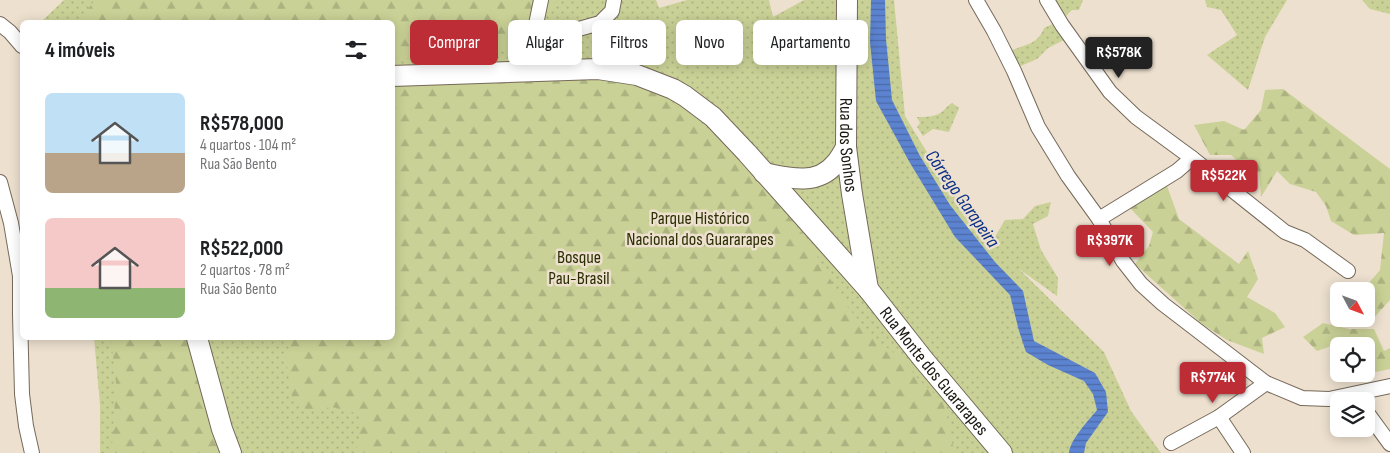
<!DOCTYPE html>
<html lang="pt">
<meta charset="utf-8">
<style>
body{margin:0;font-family:"Sofia Sans Condensed",sans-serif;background:#f2f2f2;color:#202124;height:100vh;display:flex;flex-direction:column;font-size:19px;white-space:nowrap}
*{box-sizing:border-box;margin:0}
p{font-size:16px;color:#757577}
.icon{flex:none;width:28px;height:28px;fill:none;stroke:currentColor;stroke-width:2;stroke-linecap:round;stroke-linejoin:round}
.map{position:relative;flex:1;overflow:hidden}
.drawer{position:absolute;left:20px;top:20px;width:375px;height:320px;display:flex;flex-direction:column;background:#fff;border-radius:8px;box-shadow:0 2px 12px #0003}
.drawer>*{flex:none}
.hud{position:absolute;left:410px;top:20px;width:475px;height:45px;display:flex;gap:10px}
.needle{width:32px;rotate:131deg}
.tools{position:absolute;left:1330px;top:282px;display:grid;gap:10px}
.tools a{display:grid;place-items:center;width:45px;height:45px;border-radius:8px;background:#fff;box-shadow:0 2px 12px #0003;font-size:25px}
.price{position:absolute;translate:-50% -42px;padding:0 11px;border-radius:5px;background:#bd2d36;color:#fff;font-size:16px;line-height:32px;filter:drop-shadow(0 1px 2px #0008)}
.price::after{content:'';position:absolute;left:50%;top:30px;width:15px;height:11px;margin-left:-8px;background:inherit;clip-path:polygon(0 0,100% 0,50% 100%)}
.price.selected{background:#222;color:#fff}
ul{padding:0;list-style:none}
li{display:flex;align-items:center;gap:15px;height:125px;padding:0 25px}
li span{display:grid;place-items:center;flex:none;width:140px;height:100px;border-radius:8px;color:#555}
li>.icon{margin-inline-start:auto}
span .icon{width:60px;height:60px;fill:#fffc;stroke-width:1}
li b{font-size:21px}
h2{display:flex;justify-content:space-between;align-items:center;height:60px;padding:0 25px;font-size:21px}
.pill{padding:0 18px;border-radius:8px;background:#fff;box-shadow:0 2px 12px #0003;font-size:18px;line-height:45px}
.pill.selected{background:#bd2d36;color:#fff}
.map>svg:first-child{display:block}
</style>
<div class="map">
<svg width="1390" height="453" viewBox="0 0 1390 453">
<defs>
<pattern id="grass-dots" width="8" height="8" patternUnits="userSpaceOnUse" patternTransform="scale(1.25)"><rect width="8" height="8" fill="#cad196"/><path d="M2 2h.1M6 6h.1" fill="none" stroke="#adb380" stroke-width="1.8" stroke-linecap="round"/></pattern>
<pattern id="forest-firs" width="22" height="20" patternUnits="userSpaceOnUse" patternTransform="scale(1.25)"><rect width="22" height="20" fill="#cad196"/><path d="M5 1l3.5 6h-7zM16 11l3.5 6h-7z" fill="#adb380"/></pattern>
<pattern id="water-rules" width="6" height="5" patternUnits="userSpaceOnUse" patternTransform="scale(1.25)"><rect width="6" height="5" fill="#5c83d0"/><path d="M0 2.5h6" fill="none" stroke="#4b6aa7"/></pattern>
</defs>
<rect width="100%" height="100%" fill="#ede0cf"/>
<g fill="url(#grass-dots)">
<path d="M64 0H656L659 8 687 0H769L773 17 804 0H894L905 116 942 177 993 240 1005 220 1023 219 1035 206 1051 202 1048 216 1033 224 1041 250 1058 278 1057 296 1019 269 1104 352 1131 411 1161 453H100V405L94 338H392V22H41Z"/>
<path d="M1051 0H1083L1079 10H1072L1065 17 1060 14Z"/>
<path d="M1205 0H1287L1265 37 1248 90 1207 55 1237 35 1221 10 1207 7Z"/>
<path d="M1362 0H1390V14L1370 9Z"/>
<path d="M1055 23 1066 39 1048 48 1037 59 1016 68 1008 52C1024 44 1037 46 1044 28Z"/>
<path d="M952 103 959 108 949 132 933 129 923 136 917 127 920 123 917 117C926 117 936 117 943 111 946 108 948 105 952 103Z"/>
</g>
<g fill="url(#forest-firs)">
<path d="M95 0H558L509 52H485L458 57 393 59 392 22H78Z"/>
<path d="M516 67 665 88 673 103 693 119 727 140 744 170 784 210 808 241 845 304 873 337 903 360 918 379 943 402 950 428 954 453H356L359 438V414L332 407 307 411 292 398 286 359 291 338H392L393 80Z"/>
<path d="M1283 89 1390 169V300L1372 320 1366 310V291H1362L1380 270 1384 233 1354 235 1331 221 1326 206 1316 192 1290 184 1277 171 1261 197 1259 172 1244 167 1231 155H1210L1194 125 1224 121 1244 130 1261 110 1265 90Z"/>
<path d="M1167 186 1179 219 1239 264 1248 251 1258 279 1247 297 1275 313 1285 327 1262 338 1264 354 1227 340 1202 324 1135 264 1149 246 1153 232 1130 208Z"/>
<path d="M1323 323 1349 329H1374L1384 351 1390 348V369L1347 378V374H1366V346H1339L1337 344 1317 351 1303 337Z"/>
<path d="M111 338H206L219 396 243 453H110L112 447 116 383Z"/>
</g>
<path fill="url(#water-rules)" d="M871 0H885L886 39 892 100 920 156 950 205 995 262 1023 291 1034 341 1095 373 1106 392 1108 412 1086 443 1084 453H1069C1070 440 1088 421 1097 410L1093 394 1084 381 1048 365 1026 352 1019 331 1010 295 955 237 910 163 876 101 870 42Z"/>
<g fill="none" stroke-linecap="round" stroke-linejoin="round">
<defs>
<g id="minor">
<path d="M541 0 533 39 536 41 600 23 612 11 614 0"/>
<path d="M976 0 994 31 1014 71 1038 127 1068 176 1099 219 1123 261 1141 284 1163 304 1266 383 1302 398 1329 399 1390 386"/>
<path d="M1047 0 1062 25 1110 92 1136 117 1192 158"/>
<path d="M0 24 10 32 22 46"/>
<path d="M0 182 11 223 20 276V314L22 394 26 426 32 453"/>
<path d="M1099 219 1177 171 1192 158 1285 232 1305 240 1348 271"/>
<path d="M1366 411 1390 444"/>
<path d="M1219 417 1243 453"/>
<path d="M1171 443 1219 417 1266 383"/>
</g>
<g id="secondary">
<path id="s1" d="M847 0 846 147 852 194 868 289"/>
<path id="s2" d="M392 76 598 69 637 75 673 89 685 96 713 117 747 153 868 289 923 359 1002 453"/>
<path d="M764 173C788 178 817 186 835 164 840 159 843 153 846 147"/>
<path d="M197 338 222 429 231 453"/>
</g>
</defs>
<use href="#minor" stroke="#75695a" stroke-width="16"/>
<use href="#secondary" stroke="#75695a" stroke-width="22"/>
<use href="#minor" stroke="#fff" stroke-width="14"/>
<use href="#secondary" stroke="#fff" stroke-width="20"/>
</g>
<g text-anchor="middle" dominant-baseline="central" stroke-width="5" stroke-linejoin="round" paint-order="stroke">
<g font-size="18" fill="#1a1610" stroke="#ede0cf">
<text stroke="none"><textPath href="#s1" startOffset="145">Rua dos Sonhos</textPath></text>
<text stroke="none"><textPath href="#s2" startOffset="670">Rua Monte dos Guararapes</textPath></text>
</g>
<g font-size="18" fill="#2c2f03" stroke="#ede0cf">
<text x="700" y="218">Parque Histórico<tspan x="700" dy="21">Nacional dos Guararapes</tspan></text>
<text x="579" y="257">Bosque<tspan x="579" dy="21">Pau-Brasil</tspan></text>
</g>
<g font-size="19" font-style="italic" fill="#082e88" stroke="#ede0cf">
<text transform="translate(962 199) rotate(55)">Córrego Garapeira</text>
</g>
</g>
</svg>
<div class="tools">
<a><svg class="needle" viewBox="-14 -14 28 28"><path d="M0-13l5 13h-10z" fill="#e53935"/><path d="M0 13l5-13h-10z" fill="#757577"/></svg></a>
<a><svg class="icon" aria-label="locate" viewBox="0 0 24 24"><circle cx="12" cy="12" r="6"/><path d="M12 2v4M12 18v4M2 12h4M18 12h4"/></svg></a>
<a><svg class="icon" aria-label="layers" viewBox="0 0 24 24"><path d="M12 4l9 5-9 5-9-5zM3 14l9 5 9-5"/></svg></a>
</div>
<b class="price selected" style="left:1119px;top:79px">R$578K</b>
<b class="price" style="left:1224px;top:202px">R$522K</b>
<b class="price" style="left:1110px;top:267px">R$397K</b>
<b class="price" style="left:1213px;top:404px">R$774K</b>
<div class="hud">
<a class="pill selected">Comprar</a>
<a class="pill">Alugar</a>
<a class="pill">Filtros</a>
<a class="pill">Novo</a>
<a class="pill">Apartamento</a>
</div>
<section class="drawer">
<h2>4 imóveis<svg class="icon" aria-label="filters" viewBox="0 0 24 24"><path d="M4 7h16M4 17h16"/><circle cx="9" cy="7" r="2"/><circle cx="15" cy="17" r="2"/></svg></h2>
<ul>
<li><span style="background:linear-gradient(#bfe0f5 60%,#b9a48a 0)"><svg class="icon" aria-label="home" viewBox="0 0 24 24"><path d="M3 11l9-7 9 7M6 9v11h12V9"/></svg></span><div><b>R$578,000</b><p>4 quartos · 104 m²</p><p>Rua São Bento</p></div></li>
<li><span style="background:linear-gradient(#f6c9c9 70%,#8fb573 0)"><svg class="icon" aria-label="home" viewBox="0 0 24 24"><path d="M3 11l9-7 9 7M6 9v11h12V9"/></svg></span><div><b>R$522,000</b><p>2 quartos · 78 m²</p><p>Rua São Bento</p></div></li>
</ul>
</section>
</div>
